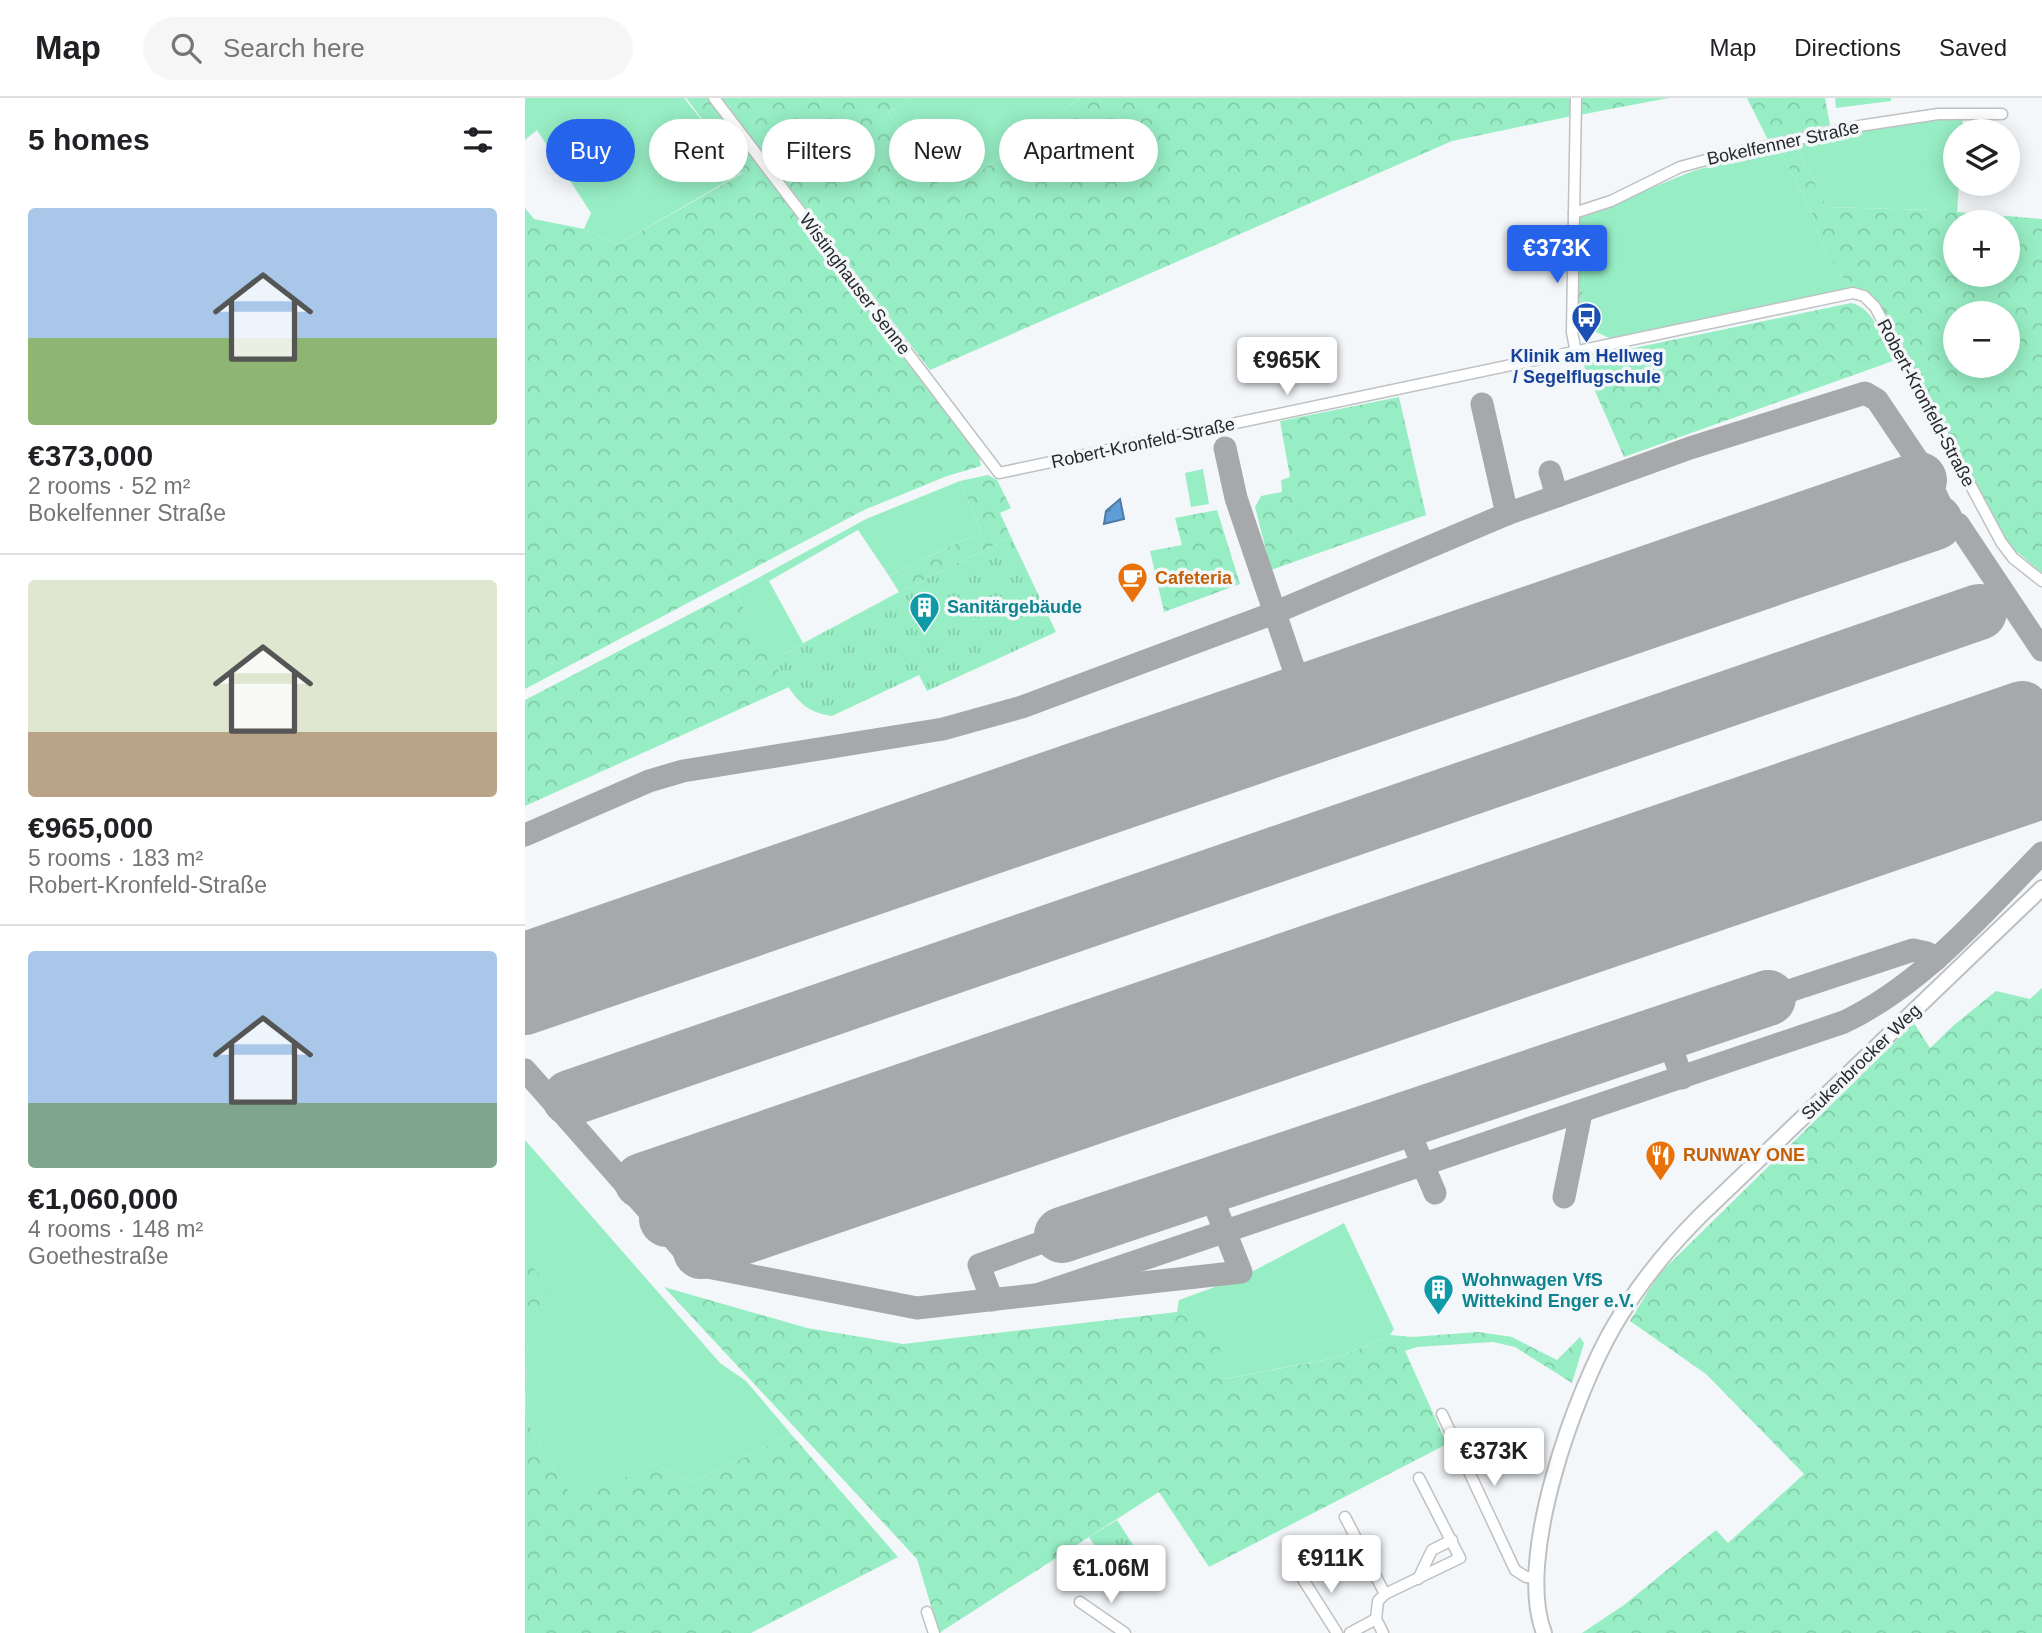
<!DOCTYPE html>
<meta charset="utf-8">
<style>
body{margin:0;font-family:Helvetica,sans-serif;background:#f6f6f6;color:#202124;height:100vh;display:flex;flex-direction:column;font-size:26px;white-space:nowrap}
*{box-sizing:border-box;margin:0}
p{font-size:23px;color:#757577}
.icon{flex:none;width:38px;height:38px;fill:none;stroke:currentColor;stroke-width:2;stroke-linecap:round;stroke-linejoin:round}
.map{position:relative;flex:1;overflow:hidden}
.details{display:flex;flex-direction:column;background:#fff;width:525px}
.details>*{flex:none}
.guide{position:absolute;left:21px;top:21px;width:665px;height:63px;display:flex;gap:14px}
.fabs{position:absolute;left:1418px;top:21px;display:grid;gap:14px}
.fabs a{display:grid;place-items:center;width:77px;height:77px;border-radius:50%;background:#fff;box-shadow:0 4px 18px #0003;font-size:35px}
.price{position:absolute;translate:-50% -60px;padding:0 16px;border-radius:7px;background:#fff;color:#222;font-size:23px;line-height:46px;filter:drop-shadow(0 2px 4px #0008)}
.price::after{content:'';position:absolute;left:50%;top:42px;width:21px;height:16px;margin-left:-10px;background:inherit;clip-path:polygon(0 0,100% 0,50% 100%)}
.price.on{background:#2563eb;color:#fff}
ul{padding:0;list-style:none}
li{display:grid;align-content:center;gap:14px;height:371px;padding:0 28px}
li+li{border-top:2px solid #e0e0e0}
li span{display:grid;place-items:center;height:217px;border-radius:7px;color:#555}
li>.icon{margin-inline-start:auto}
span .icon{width:126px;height:126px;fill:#fffc;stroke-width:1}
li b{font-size:30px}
h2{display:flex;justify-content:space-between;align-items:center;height:84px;padding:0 28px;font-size:30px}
.tag{padding:0 24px;border-radius:32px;background:#fff;box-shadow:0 4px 18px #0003;font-size:24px;line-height:63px}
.tag.on{background:#2563eb;color:#fff}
header{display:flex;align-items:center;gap:42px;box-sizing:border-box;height:98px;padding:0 35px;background:#fff;border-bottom:2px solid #e0e0e0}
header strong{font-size:33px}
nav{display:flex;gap:38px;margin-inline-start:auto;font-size:24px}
.search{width:490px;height:63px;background:#f6f6f6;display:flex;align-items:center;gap:18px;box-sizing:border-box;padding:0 24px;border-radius:38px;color:#757577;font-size:26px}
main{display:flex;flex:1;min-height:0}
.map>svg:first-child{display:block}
</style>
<header>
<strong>Map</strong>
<div class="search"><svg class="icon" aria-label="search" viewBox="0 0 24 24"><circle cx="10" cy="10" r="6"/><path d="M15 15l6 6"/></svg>Search here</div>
<nav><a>Map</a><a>Directions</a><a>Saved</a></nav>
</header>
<main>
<section class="details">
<h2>5 homes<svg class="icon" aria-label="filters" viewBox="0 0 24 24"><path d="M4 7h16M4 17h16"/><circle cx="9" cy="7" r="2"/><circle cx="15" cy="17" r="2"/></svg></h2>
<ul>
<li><span style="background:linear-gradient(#a9c7e8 60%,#8fb573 0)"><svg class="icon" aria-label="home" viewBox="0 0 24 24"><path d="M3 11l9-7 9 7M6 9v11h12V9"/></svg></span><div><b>€373,000</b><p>2 rooms · 52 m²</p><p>Bokelfenner Straße</p></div></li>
<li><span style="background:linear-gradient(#dfe7d0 70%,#b9a48a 0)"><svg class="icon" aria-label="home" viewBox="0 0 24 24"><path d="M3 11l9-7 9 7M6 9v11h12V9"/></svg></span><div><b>€965,000</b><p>5 rooms · 183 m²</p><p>Robert-Kronfeld-Straße</p></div></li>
<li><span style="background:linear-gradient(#a9c7e8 70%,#7fa58c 0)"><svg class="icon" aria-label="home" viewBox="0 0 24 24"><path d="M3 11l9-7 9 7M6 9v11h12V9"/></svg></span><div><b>€1,060,000</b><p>4 rooms · 148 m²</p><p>Goethestraße</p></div></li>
</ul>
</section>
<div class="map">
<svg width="1517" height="1535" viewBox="0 0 1517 1535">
<defs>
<pattern id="forest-crowns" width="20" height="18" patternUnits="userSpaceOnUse" patternTransform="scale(1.75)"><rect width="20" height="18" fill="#97eec4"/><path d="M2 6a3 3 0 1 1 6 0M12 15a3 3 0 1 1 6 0" fill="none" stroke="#82cca8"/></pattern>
<pattern id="park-tufts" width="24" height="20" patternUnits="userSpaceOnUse" patternTransform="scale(1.75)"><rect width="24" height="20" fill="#97eec4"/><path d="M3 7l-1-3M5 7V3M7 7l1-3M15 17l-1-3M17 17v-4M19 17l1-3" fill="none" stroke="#82cca8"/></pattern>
<pattern id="water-ripples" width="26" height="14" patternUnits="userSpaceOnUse" patternTransform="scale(1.75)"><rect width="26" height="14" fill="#5f9dd9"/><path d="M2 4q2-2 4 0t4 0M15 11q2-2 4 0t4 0" fill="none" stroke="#4e80b0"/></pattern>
</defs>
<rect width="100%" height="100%" fill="#f4f7fa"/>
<g fill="#97eec4">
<path d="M0 0H159L218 74 92 147 59 131 66 115 12 32 0 42Z"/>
<path d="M386 0H555L422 98 363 15Z"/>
<path d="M1310 0H1366V3L1311 10Z"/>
<path d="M1438 19 1437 33H1430V86H1434L1432 116 1406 112 1302 109 1269 44 1336 30Z"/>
<path d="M1253 49 1286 113 1298 150 1326 191 1087 241 1057 228 1060 117 1168 73Z"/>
<path d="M678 371 684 406 666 409 660 375Z"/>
<path d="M435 383 456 434 364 478 333 432 244 483 278 545 374 494 248 562 209 493 341 421Z"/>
<path d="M0 1042 195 1265 221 1283 266 1336 166 1385 130 1366 49 1403 26 1366 16 1358 18 1353 0 1319 5 1167H0Z"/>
<path d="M819 1125 869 1231 865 1237 815 1259 699 1281 652 1214 654 1202 717 1179Z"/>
</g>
<g fill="url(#forest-crowns)" fill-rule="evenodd">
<path d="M161 0H182L454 358 456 368 422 378 339 412 0 591V110L9 121 59 131 92 147 218 75Z"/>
<path d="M196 0H386L363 15 422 98 555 0H1047V18L927 43 405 272Z"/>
<path d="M1054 0H1144L1054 17Z"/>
<path d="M1222 0H1300L1305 27 1243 42Z"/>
<path d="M1269 44 1302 109 1406 112 1517 121V475L1485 448 1353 206 1326 191 1298 150 1286 113 1253 49ZM1430 124H1482V177H1430ZM1430 215H1482V268H1430Z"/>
<path d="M1060 117 1057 228 1051 219 1054 120Z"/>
<path d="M1326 205C1350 210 1358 243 1368 263L1099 359 1056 261Z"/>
<path d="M874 299 901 417 746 472 730 409 736 398 757 394 756 382 765 379 755 323Z"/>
<path d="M463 377 472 382 486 410 475 415 486 439 374 494 364 478 456 434 435 383Z"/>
<path d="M692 412 715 486 639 514 625 453 657 447 650 420Z"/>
<path d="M209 493 264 589 0 708V602Z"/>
<path d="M1517 890V1535H1057L1099 1507 1191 1432 1203 1445 1279 1376 1181 1276 1105 1223 1133 1177 1389 925 1405 950 1429 927 1471 893 1505 901Z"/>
<path d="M0 1167H5L19 1180 22 1203 4 1212 0 1319 18 1353 17 1358 26 1366 49 1402 130 1366 166 1385 266 1336 373 1459 226 1535H0Z"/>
<path d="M139 1189 282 1230 378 1246 652 1214 693 1238 700 1281 815 1259 865 1237 887 1239 953 1234 987 1239 1032 1262 1055 1239 1059 1245 1047 1285 990 1249 968 1244 892 1249 880 1253 922 1346 684 1469 634 1394 414 1535 392 1461Z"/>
</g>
<g fill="url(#park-tufts)">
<path d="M486 439 531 534 402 593 394 577 307 618C273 614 264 590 248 562L374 494Z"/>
<path d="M592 1422 612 1453 587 1473 564 1439Z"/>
</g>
<path fill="url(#water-ripples)" stroke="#4e7aa4" stroke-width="2" d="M595 401 599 421 579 426 581 413Z"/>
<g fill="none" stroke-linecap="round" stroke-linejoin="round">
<g stroke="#a6a8aa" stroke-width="23">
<path d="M957 306 982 416"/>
<path d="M700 350 711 400 777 595"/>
<path d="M1025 374 1032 398"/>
<path d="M1091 486 1106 528"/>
<path d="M1507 609 1517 634"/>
<path d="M1513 652 1517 651"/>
<path d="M0 737 124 683 158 673 418 631 497 609 749 515 982 416 1165 350 1340 295 1352 302 1399 372 1422 420 1433 426 1517 552"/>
<path d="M269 770 285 811"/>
<path d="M1243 900 1388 852 1402 855 1411 861"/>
<path d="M1141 935 1157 980"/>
<path d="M0 972 166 1161 177 1168 392 1210 716 1174 683 1090"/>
<path d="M361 1000 392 1079"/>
<path d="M879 1022 910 1095"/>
<path d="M1039 1099 1056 1015"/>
<path d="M515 1196 1319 924C1398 886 1456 817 1517 755"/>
<path d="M467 1202 454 1167 537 1137"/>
</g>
<g stroke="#a6a8aa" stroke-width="56">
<path d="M0 862 1394 382"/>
<path d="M0 909 1410 424"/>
<path d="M45 1000 1454 514"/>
<path d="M117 1083 1497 611"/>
<path d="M142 1121 1513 652"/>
<path d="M537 1137 1243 900"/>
<path d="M176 1153 1517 693"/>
</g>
<defs>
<g id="street">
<path d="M189 0 474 375 1328 195 1339 198 1350 209 1476 444 1488 460 1517 483"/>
<path d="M1049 115 1086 103 1155 69 1203 56 1334 28 1413 16H1477"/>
<path d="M1051 255 1047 234 1051 0"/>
<path d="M917 1316 990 1472 1001 1479H1011"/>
<path d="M820 1419 860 1496"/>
<path d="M774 1475 812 1535"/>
<path d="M893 1481 907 1452 927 1442"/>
<path d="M555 1504 600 1535"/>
<path d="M402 1514 409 1535"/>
<path d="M825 1535 851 1521"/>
<path d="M858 1535 851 1521 853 1503 860 1496 935 1460 894 1380"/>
</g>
<path id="secondary" d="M1019 1535C990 1460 1050 1295 1089 1228 1113 1187 1142 1151 1175 1118L1517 790"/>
</defs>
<use href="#street" stroke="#bec1c4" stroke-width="13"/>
<use href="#secondary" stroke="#bec1c4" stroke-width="18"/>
<use href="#street" stroke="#fff" stroke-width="10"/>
<use href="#secondary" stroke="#fff" stroke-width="14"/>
</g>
<defs>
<symbol id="bus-pin" viewBox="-11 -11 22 30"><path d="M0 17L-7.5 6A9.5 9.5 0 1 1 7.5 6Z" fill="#1a4fb4" stroke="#f4f7fa"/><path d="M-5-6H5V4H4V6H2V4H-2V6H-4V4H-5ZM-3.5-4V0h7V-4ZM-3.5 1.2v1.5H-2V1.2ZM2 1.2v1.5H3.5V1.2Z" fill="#fff"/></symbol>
<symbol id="cafe-pin" viewBox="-11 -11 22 30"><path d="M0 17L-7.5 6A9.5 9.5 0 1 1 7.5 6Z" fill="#e8710a" stroke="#f4f7fa"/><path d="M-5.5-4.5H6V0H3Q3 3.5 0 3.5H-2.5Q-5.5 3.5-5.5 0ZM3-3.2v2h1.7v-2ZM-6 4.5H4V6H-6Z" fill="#fff"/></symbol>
<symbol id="building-pin" viewBox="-11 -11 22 30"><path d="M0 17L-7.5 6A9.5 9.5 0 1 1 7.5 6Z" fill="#0f9aa8" stroke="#f4f7fa"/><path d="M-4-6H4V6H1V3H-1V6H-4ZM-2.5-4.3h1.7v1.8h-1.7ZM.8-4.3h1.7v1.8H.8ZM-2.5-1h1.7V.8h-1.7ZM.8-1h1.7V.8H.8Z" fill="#fff"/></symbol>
<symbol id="restaurant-pin" viewBox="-11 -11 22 30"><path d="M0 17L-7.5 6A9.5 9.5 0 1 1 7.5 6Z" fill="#e8710a" stroke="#f4f7fa"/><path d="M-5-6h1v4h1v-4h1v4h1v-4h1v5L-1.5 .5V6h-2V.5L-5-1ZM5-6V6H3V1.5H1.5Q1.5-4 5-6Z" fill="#fff"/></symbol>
</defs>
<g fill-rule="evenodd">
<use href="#bus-pin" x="1044" y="202" width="35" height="47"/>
<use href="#cafe-pin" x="590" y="462" width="35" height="47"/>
<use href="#building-pin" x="382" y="492" width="35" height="47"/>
<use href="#restaurant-pin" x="1118" y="1040" width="35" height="47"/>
<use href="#building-pin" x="896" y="1174" width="35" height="47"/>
</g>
<g text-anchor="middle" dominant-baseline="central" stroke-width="7" stroke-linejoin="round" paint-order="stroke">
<g font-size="18" fill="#272829" stroke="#f4f7fa">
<text transform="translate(1258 45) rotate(-12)">Bokelfenner Straße</text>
<text transform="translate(330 186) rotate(53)">Wistinghauser Senne</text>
<text transform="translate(1401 305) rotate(62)">Robert-Kronfeld-Straße</text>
<text transform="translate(618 345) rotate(-12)">Robert-Kronfeld-Straße</text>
<text transform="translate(1336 964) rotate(-44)">Stukenbrocker Weg</text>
</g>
<g font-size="18" font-weight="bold" fill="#164399" stroke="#f4f7fa">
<text x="1062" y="258">Klinik am Hellweg<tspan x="1062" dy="21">/ Segelflugschule</tspan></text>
</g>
<g font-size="18" font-weight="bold" fill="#c56008" stroke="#f4f7fa" text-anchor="start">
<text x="630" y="480">Cafeteria</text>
<text x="1158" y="1057">RUNWAY ONE</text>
</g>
<g font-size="18" font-weight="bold" fill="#0d838f" stroke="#f4f7fa" text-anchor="start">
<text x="422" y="509">Sanitärgebäude</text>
<text x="937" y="1182">Wohnwagen VfS<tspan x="937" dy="21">Wittekind Enger e.V.</tspan></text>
</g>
</g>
</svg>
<div class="fabs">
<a><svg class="icon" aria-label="layers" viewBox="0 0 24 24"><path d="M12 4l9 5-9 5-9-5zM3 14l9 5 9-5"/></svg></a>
<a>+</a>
<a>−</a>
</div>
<b class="price on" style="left:1032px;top:187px">€373K</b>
<b class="price" style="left:762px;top:299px">€965K</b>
<b class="price" style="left:969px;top:1390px">€373K</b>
<b class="price" style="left:806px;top:1497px">€911K</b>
<b class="price" style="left:586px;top:1507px">€1.06M</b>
<div class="guide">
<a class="tag on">Buy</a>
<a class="tag">Rent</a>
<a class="tag">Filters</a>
<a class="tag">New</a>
<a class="tag">Apartment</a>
</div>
</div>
</main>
